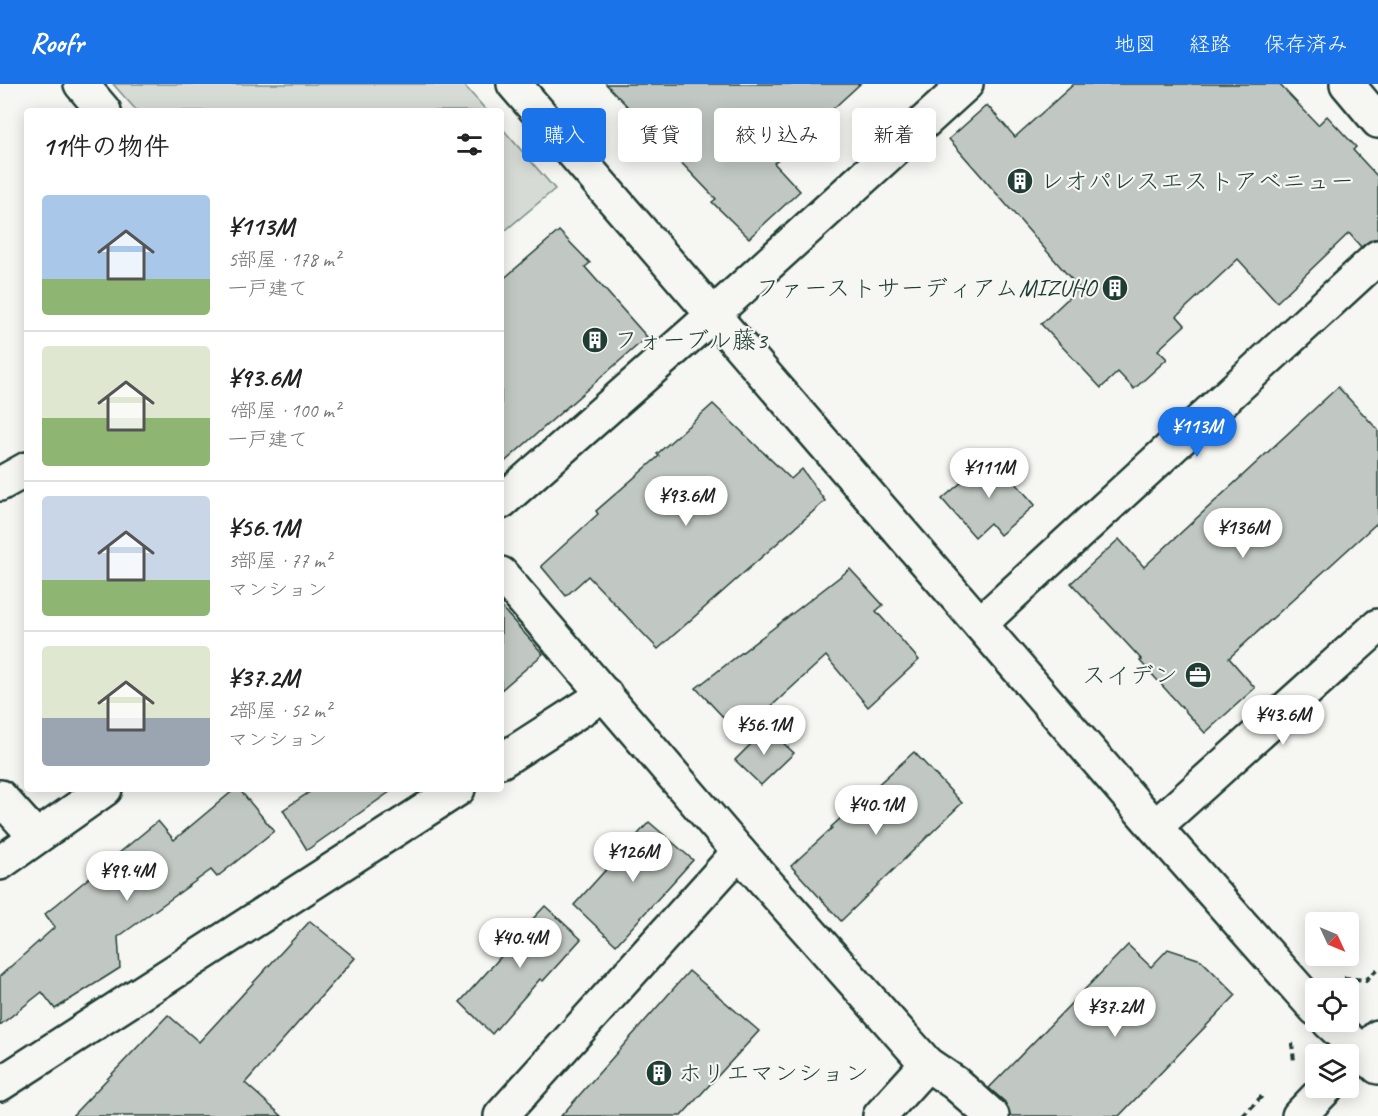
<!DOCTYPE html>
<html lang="ja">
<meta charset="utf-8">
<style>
body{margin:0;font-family:Caveat,"Klee One",sans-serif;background:#f6f6f6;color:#222;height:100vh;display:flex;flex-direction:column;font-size:22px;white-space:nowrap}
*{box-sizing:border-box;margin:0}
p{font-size:20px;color:#767676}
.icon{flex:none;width:33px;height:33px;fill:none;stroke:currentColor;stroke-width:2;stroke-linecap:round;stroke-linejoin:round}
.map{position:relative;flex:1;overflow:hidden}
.drawer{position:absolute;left:24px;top:24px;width:480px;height:684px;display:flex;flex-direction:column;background:#fff;border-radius:6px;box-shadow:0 3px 15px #0003}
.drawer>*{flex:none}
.hud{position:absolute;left:522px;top:24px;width:570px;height:54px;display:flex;gap:12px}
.needle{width:39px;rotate:134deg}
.buttons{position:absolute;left:1305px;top:828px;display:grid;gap:12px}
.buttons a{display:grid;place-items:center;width:54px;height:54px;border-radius:6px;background:#fff;box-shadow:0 3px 15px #0003;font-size:30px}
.price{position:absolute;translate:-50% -51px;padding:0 14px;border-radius:21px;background:#fff;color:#222;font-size:20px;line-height:39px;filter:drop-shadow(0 2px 3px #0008)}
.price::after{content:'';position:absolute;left:50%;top:36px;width:18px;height:14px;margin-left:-9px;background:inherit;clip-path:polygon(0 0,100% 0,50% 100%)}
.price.on{background:#1a73e8;color:#fff}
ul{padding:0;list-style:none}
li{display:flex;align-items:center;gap:18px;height:150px;padding:0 18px}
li+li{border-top:2px solid #e0e0e0}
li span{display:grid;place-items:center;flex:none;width:168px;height:120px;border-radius:6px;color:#555}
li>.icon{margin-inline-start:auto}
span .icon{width:72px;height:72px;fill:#fffc;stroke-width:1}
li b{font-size:26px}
h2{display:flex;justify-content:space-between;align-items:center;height:72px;padding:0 18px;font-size:26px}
.chip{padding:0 21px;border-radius:6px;background:#fff;box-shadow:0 3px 15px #0003;font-size:21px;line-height:54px}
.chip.on{background:#1a73e8;color:#fff}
header{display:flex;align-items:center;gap:36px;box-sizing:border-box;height:84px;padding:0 30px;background:#1a73e8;color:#fff}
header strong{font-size:28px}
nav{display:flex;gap:33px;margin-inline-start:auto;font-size:21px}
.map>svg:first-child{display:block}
</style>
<header>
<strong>Roofr</strong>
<nav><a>地図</a><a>経路</a><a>保存済み</a></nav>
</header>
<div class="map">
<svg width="1378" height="1032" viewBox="0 0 1378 1032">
<rect width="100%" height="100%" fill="#f6f6f2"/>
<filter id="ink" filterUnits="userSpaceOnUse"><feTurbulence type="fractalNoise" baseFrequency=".0167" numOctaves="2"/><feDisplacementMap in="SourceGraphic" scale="12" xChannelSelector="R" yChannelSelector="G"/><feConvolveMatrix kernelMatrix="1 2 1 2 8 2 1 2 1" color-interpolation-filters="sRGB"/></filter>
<g filter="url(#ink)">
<g fill="#d6dbd6" stroke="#7a8c85" stroke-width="1.5">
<path d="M113 0H463L487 27H137Z"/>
<path d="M501 43 555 105 501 150Z"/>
</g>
<g fill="#c1c8c3" stroke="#1f3d34" stroke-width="1.5">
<path d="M606 0H860L774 79 800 107 749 154 712 118 716 115Z"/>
<path d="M1074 0H1279L1318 41 1327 32 1356 63 1353 66 1378 93V155H1373L1361 163 1349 149 1277 218 1238 175 1177 232 1185 241 1158 266 1167 275 1134 305 1118 288 1101 304 1041 240 1079 204 949 55 987 21 1015 53Z"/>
<path d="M559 147 590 179 585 183 647 253 501 381V197Z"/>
<path d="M1338 303 1378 346V438L1229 574 1255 604 1205 649 1140 577 1142 576 1071 499 1119 455 1144 483Z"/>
<path d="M713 320 791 395 802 385 825 417 658 565 588 492 566 512 541 482 598 430 596 427 659 372 657 370Z"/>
<path d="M992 372 1035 421 1000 451 990 439 975 453 942 415Z"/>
<path d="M850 485 883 521 876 527 919 576 868 623 826 572 740 651 696 604Z"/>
<path d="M501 523 543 570 501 606Z"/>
<path d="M767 644 794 669 761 701 735 676Z"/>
<path d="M914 668 962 719 841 837 791 782 832 744 831 743Z"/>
<path d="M235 705H239L274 747 217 793 211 786 118 853 120 884 55 925 42 908 0 941V892L55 843 45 830 158 737 174 756Z"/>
<path d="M314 705H394L307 766 283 726Z"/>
<path d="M649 738 693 776 616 861 574 821Z"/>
<path d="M545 822 581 855 543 897 540 895 492 950 460 918 506 867 504 865Z"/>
<path d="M310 837 355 874 245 999 282 1032H72L168 931 199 958Z"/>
<path d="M1128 861 1151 883 1168 865 1201 876 1236 911 1119 1032H1010L1005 1018 989 1004Z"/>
<path d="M689 887 759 947 681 1032H561Z"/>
</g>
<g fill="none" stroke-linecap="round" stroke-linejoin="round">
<defs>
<g id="minor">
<path d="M81 0 104 27"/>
<path d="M514 0 1155 743 1316 925"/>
<path d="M1347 0 1378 37"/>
<path d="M0 400 27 385"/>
<path d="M501 418 696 246 966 0"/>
<path d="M501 490 739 768 927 980 955 999 992 1032"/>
<path d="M981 541 994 527 1378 173"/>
<path d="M501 677 605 610"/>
<path d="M0 713 36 753"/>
<path d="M1155 743 1378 542"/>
<path d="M0 779 105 705"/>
<path d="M1329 938 1378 983"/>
<path d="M0 1000 458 705"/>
<path d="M501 1032 739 768"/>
<path d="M880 1032 927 980"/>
</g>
<g id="tertiary">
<path d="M1348 982 1378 953"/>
<path d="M1299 1032 1326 1004"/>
</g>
</defs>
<use href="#minor" stroke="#1f3d34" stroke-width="38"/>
<use href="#tertiary" stroke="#1f3d34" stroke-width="38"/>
<g stroke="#1f3d34" stroke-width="4" stroke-dasharray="6 4.5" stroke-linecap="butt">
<path d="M1344 894 1366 896 1378 885"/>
<path d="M1292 959 1294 977"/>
<path d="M1243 1032 1262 1012"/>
</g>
<use href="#minor" stroke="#f6f6f2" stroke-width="33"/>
<use href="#tertiary" stroke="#f6f6f2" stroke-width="33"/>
</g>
</g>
<defs>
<symbol id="building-disc" viewBox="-11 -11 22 22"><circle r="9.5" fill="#1f3d34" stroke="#f6f6f2"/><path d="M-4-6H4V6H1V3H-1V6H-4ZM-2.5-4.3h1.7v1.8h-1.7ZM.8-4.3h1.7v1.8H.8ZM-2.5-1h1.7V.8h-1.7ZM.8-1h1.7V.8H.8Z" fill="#fff"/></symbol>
<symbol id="office-disc" viewBox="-11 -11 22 22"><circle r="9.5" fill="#1f3d34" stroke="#f6f6f2"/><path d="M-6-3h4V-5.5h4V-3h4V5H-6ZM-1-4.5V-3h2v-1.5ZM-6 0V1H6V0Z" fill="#fff"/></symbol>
</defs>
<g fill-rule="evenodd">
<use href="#building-disc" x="1005" y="82" width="30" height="30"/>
<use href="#building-disc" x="1100" y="189" width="30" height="30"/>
<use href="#building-disc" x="580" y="241" width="30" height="30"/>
<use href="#office-disc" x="1183" y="576" width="30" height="30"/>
<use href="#building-disc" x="644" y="974" width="30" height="30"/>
</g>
<g text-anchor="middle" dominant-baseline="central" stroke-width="4.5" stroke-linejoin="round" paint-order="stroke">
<g font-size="24" fill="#1f3d34" stroke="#f6f6f2" text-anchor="start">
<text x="1040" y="97">レオパレスエストアベニュー</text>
<text x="1096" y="204" text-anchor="end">ファーストサーディアムMIZUHO</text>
<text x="614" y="256">フォーブル藤3</text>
<text x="1178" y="591" text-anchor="end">スイデン</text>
<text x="678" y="989">ホリエマンション</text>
</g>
</g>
</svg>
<div class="buttons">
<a><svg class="needle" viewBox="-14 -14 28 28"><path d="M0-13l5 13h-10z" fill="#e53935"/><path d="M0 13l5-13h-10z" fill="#767676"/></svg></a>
<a><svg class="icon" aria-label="locate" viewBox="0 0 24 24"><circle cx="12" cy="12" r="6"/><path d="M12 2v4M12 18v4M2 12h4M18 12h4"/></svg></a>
<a><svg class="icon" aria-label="layers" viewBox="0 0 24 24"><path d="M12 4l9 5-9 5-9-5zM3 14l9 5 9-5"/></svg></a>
</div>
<b class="price on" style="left:1197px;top:374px">¥113M</b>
<b class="price" style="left:989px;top:415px">¥111M</b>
<b class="price" style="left:686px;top:443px">¥93.6M</b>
<b class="price" style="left:1243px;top:475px">¥136M</b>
<b class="price" style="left:1283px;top:662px">¥43.6M</b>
<b class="price" style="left:764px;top:672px">¥56.1M</b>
<b class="price" style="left:876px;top:752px">¥40.1M</b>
<b class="price" style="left:633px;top:799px">¥126M</b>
<b class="price" style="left:127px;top:818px">¥99.4M</b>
<b class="price" style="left:520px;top:885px">¥40.4M</b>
<b class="price" style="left:1115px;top:954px">¥37.2M</b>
<div class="hud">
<a class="chip on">購入</a>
<a class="chip">賃貸</a>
<a class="chip">絞り込み</a>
<a class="chip">新着</a>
</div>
<section class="drawer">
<h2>11件の物件<svg class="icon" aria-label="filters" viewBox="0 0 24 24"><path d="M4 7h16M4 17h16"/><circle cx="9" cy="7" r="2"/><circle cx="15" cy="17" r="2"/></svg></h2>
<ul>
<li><span style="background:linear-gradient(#a9c7e8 70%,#8fb573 0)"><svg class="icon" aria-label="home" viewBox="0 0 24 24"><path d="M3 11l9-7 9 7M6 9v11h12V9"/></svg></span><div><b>¥113M</b><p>5部屋 · 178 m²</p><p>一戸建て</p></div></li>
<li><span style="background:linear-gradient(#dfe7d0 60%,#8fb573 0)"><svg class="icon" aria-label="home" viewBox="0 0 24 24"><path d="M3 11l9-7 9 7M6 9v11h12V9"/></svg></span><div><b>¥93.6M</b><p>4部屋 · 100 m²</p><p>一戸建て</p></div></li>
<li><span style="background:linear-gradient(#c9d6e8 70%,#8fb573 0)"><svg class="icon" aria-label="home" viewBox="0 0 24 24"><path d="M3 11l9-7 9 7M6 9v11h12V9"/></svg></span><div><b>¥56.1M</b><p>3部屋 · 77 m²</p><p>マンション</p></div></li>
<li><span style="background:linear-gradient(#dfe7d0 60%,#9aa5b1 0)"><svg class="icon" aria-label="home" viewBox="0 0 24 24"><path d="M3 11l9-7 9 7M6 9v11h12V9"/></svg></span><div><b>¥37.2M</b><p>2部屋 · 52 m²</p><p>マンション</p></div></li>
</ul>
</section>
</div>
